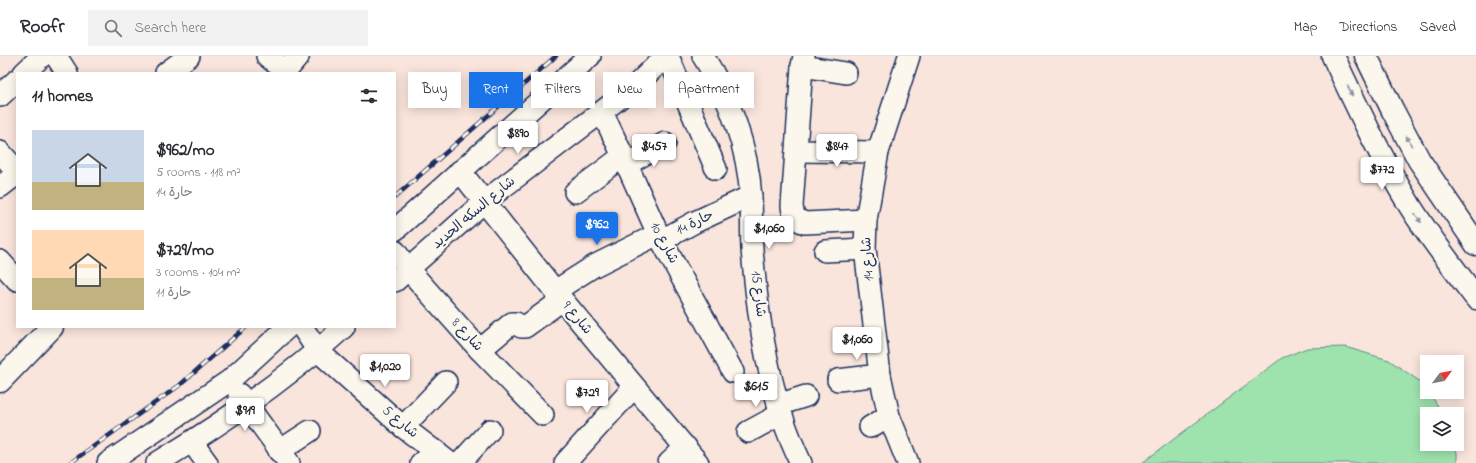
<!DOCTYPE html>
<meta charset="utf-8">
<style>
body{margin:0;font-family:"Indie Flower","Playpen Sans Arabic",sans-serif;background:#f2f2f3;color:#2b2b33;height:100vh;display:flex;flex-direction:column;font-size:15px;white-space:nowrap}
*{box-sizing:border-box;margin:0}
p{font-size:13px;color:#7c7c81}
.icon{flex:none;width:22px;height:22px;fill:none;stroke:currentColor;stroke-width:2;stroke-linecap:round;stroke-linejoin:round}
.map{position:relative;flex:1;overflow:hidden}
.sheet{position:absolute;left:16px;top:16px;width:380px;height:256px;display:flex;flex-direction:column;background:#fff;border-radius:0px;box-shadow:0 2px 10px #0003}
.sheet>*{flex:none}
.banner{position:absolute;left:408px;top:16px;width:380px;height:36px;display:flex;gap:8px}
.needle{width:26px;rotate:58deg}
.controls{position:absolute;left:1420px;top:299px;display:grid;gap:8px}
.controls a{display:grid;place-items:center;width:44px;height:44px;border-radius:0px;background:#fff;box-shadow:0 2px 10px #0003;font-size:20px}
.price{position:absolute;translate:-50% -34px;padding:0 9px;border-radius:4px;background:#fff;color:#222;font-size:13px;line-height:26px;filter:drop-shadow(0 1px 2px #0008)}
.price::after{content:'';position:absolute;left:50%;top:24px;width:12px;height:9px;margin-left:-6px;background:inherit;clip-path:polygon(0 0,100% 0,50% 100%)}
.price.on{background:#1a73e8;color:#fff}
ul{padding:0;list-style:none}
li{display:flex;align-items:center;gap:12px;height:100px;padding:0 16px}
li span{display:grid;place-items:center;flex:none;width:112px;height:80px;border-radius:0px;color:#555}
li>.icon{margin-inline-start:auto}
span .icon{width:48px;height:48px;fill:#fffc;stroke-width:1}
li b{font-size:17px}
h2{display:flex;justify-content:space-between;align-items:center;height:48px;padding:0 16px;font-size:17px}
.tag{padding:0 14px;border-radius:0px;background:#fff;box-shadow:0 2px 10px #0003;font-size:14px;line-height:36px}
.tag.on{background:#1a73e8;color:#fff}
header{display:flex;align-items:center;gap:24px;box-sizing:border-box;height:56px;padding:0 20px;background:#fff;border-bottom:1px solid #e1e1e2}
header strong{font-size:19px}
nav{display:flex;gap:22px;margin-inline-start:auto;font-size:14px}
.search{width:280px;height:36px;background:#f2f2f3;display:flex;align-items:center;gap:10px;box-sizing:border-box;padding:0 14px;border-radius:0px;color:#7c7c81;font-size:15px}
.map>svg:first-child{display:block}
</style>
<header>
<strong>Roofr</strong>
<div class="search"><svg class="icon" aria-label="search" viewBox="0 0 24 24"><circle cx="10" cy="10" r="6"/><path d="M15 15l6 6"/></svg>Search here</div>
<nav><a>Map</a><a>Directions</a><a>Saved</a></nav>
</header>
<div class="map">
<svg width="1476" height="407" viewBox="0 0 1476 407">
<rect width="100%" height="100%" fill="#fae5dc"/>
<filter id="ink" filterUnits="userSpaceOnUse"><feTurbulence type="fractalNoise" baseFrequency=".025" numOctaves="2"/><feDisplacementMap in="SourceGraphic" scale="8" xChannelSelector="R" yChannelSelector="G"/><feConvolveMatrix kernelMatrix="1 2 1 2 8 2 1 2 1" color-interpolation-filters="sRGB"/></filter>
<g filter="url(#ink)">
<path fill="#9ee3ae" stroke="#5c8986" d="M1345 291 1389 304 1425 329 1427 332V336H1429L1443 358H1427V388H1454L1457 397V407H1142L1282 302 1307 292Z"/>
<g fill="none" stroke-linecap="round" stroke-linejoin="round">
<defs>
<g id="minor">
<path d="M56 0 67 17"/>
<path d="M267 0 286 16"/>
<path d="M668 0 716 113"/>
<path d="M703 0C730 42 748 92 751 142 752 159 751 176 752 193 758 265 769 341 801 407"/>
<path d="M804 0 802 10 792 150C793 160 796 164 805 167L866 164"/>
<path d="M802 10 846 17"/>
<path d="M24 17 42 0"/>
<path d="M166 17 189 0"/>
<path d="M0 40 17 24"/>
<path d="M602 56 623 100 658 178 733 316"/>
<path d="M796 95 878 96"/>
<path d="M0 96 17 115"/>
<path d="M627 108 665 87"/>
<path d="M460 115 555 235 698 407"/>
<path d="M0 131 17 118"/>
<path d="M575 136 623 100"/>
<path d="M395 174 590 0"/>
<path d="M662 184 695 166 751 140"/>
<path d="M395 195 408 213 480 294 543 359"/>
<path d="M825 195 865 193"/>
<path d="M0 205 17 224"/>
<path d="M395 225 485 145 634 31 666 0"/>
<path d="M555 235 594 210 658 178"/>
<path d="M302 271 318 295 403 371 450 407"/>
<path d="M480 294 512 267H516L521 271H525L562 244"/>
<path d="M838 324 880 319"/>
<path d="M239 338 289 407"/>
<path d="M778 349 806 340"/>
<path d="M403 371 446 326"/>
<path d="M870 371 889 360"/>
<path d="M748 376 781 358"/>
<path d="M192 386 207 407"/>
<path d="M279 395 310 375"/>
<path d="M108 407 229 325 288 271"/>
<path d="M157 407C223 367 287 323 344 271"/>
<path d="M421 407 436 395"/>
<path d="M460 407 490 374"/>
<path d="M565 407 634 331"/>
<path d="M669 407 686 391"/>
<path d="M908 407 889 360 880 319 865 193 866 164 878 96 909 0"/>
</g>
<g id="secondary">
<path d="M1333 0C1357 51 1381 102 1410 150 1430 182 1453 212 1476 242"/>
<path d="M1366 0 1393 55 1419 104 1476 188"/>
<path d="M284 17 298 0"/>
<path d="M0 325 52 271"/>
</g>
</defs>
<use href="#minor" stroke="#1b2f5e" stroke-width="24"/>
<use href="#secondary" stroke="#1b2f5e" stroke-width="25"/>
<use href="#minor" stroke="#fbf7ec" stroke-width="21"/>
<use href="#secondary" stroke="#fbf7ec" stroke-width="22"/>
<defs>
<g id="rail">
<path d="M395 141 556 0"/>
<path d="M70 407 180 329 246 271"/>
</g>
</defs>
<use href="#rail" stroke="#1b2f5e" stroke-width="4.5"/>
<use href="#rail" stroke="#fbf7ec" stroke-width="3" stroke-dasharray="9" stroke-linecap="butt"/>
</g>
<defs><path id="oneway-solid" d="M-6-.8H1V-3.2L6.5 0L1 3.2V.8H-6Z"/></defs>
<g fill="#8b93a5">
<use href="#oneway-solid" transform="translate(1350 35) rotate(64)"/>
<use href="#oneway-solid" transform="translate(1409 85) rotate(-118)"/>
<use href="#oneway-solid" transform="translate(1418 162) rotate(56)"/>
</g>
</g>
<g text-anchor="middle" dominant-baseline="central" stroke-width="4" stroke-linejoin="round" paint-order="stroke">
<g font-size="14" fill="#1b2f5e" stroke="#fbf7ec">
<text transform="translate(474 157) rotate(-40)">شارع السكه الحديد</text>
<text transform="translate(695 167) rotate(-26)">حارة 14</text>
<text transform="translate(664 187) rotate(62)">شارع 10</text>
<text transform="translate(868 203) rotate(-94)">شارع 14</text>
<text transform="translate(758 238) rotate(83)">شارع 15</text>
<text transform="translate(577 262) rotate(51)">شارع 9</text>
<text transform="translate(467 279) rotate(48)">شارع 8</text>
<text transform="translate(400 366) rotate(40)">شارع 5</text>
</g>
</g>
</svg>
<div class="controls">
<a><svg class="needle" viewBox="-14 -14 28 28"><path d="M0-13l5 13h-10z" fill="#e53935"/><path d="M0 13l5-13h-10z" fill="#7c7c81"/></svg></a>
<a><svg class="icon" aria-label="layers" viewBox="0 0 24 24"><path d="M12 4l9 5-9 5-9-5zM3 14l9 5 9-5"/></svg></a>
</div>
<b class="price" style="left:518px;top:99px">$890</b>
<b class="price" style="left:654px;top:112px">$457</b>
<b class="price" style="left:837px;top:112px">$847</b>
<b class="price" style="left:1382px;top:135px">$772</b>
<b class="price on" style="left:597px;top:190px">$962</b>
<b class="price" style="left:769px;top:194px">$1,060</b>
<b class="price" style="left:857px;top:305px">$1,060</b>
<b class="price" style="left:385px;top:332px">$1,020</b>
<b class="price" style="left:756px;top:352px">$615</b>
<b class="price" style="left:587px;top:358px">$729</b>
<b class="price" style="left:245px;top:376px">$919</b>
<div class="banner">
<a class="tag">Buy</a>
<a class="tag on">Rent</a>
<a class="tag">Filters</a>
<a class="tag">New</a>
<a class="tag">Apartment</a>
</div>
<section class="sheet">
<h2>11 homes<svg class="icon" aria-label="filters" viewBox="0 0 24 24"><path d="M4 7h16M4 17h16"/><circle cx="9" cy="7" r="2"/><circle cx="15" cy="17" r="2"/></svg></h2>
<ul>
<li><span style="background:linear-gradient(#c9d6e8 65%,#c2b280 0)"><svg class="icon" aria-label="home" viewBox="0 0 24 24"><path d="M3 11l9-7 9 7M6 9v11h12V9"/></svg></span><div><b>$962/mo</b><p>5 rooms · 118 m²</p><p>حارة 14</p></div></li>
<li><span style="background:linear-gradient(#ffd9b3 60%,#c2b280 0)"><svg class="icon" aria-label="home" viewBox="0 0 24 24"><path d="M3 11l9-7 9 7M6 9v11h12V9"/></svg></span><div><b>$729/mo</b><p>3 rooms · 104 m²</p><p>حارة 11</p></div></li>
</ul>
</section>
</div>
